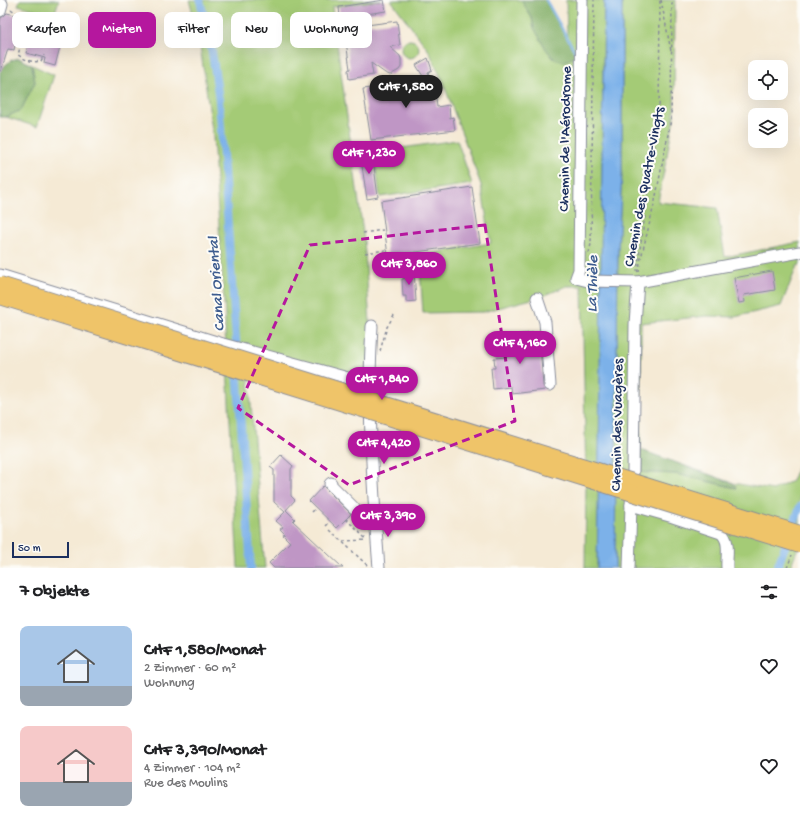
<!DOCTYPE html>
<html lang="de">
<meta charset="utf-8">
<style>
body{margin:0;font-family:"Gochi Hand",sans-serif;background:#f2f2f2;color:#202124;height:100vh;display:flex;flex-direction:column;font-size:15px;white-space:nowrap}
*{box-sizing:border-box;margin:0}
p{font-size:13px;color:#757577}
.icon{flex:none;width:22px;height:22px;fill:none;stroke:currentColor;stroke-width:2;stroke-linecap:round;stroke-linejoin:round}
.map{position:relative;height:568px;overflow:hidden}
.side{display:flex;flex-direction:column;background:#fff;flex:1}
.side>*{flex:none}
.guide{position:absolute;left:12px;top:12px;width:400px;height:36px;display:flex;gap:8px}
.buttons{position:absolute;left:748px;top:60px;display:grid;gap:8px}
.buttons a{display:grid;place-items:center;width:40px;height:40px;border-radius:8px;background:#fff;box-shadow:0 4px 16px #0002;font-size:20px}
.scale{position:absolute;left:12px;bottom:10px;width:57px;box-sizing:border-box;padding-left:4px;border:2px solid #1b2f5e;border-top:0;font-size:11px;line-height:14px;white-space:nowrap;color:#1b2f5e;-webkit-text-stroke:3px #fdfcf7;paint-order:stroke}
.price{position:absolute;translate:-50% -34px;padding:0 9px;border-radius:14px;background:#b5179e;color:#fff;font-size:13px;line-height:26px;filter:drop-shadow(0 1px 2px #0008)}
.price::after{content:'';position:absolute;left:50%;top:24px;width:12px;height:9px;margin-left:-6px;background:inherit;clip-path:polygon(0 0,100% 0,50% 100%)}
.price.on{background:#222;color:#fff}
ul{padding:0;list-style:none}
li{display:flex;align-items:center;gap:12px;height:100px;padding:0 20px}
li span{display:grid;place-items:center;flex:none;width:112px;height:80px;border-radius:8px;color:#555}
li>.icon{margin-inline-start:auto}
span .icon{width:48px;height:48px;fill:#fffc;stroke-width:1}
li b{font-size:17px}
h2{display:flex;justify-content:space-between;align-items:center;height:48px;padding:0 20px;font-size:17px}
.tag{padding:0 14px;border-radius:8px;background:#fff;box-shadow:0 4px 16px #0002;font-size:14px;line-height:36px}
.tag.on{background:#b5179e;color:#fff}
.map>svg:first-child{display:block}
</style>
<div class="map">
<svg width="800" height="568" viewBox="0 0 800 568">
<rect width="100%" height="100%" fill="#fdfcf7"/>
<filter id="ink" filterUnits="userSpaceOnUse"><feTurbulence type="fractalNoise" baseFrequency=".025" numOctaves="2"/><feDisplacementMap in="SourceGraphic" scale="8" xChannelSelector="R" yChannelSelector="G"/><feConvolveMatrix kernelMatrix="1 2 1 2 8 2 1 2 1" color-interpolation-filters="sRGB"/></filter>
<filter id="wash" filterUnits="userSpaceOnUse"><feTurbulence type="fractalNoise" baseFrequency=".012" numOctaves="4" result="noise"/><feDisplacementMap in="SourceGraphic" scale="16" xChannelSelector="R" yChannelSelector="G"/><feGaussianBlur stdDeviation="0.9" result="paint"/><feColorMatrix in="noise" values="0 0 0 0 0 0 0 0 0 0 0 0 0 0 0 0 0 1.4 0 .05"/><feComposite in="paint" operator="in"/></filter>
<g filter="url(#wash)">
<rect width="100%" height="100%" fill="#f5ead5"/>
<g fill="#a4cb76" stroke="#607d6a">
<path d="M20 0H59L54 15 18 5Z"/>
<path d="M189 0H381L332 7 364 240 370 323V384L248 351 249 381 265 568H238L225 330V316L213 137 198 32Z"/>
<path d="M391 0H521L532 18 534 28 577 56 567 37 566 0H604C601 189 602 379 597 568H585L586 482 582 286H567L543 296 483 312 423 313 419 255 491 243 481 185 443 82 429 51Z"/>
<path d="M622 0H675L674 118 658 202 717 208 725 257 800 242V265L797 266 781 306 735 317 707 316 641 323V450L633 472 676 474 736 488 733 483 773 490 792 481 800 460V542L790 568H615L618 249 622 173Z"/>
<circle cx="410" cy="49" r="9"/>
<path d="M32 65 54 75 37 127 6 117 21 110 35 82Z"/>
<path d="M457 140 472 184 380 197 374 152Z"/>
</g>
<g fill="#83af67" stroke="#4f6f62">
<path d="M521 0H546L577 56 563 62 553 58 546 49 534 28 532 18Z"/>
<path d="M19 58 32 65 35 82 21 110 6 117H0V70L11 60Z"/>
<path d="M641 450 733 483 737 488 676 474 633 472Z"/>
</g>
<path fill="#7bb1e9" stroke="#4b70a4" d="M604 0H622V173L618 249 615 568H597C601 379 601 189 604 0Z"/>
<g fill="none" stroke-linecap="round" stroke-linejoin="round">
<path stroke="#7bb1e9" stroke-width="2.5" d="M546 0 577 55"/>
<g stroke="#7bb1e9" stroke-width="8">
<path d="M200 0 212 52 219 100 237 353"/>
<path d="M237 368 251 568"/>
<path d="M777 568 800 507"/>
</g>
</g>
<g id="blocks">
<g fill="#bf96c5">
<path d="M384 0 386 11 340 18 339 7Z"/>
<path d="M7 13 19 16 16 27 29 31 32 22 55 29 53 36 62 39 55 66 44 63 45 58 26 53 28 45 16 41 14 50 8 49 1 71H0V22L1 18Z"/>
<path d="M397 21 400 45 390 47 400 56 401 59V67L399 70 390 75 385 73 371 63 373 75 349 79 348 70 350 69 344 28Z"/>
<path d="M428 58 432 70 428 72 432 89H435L437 107 449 105 450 118 453 117 455 130 371 140 363 89 426 81 416 65Z"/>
<path d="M372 151 378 197 367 199 360 153Z"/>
<path d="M472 187 480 243 388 256 381 201Z"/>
<path d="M414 270 416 301 406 302V296H403L402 279H404V274H406V271Z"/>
<path d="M772 271 775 290 744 295 745 302 739 303 734 278Z"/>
<path d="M539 332 543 386 545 390 512 394 511 387 493 389 491 368H495L494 358 507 357 505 336Z"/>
<path d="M281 455 293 466 291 469V496L295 500 286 510 295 519 293 521 343 568H274L269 563 290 542 283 535 285 534 280 529 283 527 276 521 285 512 274 502V470L270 467Z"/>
<path d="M323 486 351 514 337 528 309 501Z"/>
</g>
</g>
</g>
<g filter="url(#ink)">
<use href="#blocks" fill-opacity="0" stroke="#888c9a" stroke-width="1"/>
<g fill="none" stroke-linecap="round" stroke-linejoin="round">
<defs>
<g id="minor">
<path d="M582 0 579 270 576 278 588 281 638 282 800 252"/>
<path d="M0 11 2 4"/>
<path d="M0 275 223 344 370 384"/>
<path d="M537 298 545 322 550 385"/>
<path d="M372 326C371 345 370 365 370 384 370 445 374 507 379 568"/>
<path d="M331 483 330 484 354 508"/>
<path d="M631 505 673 517 721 533C731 541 726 557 727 568"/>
<path d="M629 568 631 505 633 472 635 324 638 282"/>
</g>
</defs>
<use href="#minor" stroke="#888c9a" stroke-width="13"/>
<g stroke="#888c9a" stroke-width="1.5" stroke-dasharray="3 3" stroke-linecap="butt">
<path d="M661 0 671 51"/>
<path d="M11 9C17 14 25 17 26 25L18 55C25 60 33 63 41 61L44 55"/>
<path d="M363 233 383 230"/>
<path d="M365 253 386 250"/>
<path d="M589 253 591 244 594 0"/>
<path d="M378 270 394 269 397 272"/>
<path d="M638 272 637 270 659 119 660 0"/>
<path d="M639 272 640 262 655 201 671 119 672 0"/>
<path d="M380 351 387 327 394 315"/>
<path d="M312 512 316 508"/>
<path d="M346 519 367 540"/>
<path d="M326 526 330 522"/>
<path d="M330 530 369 567"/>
<path d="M343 541 367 540"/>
<path d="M787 568 792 555"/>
</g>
<use href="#minor" stroke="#fff" stroke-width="11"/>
<defs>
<g id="highway-bridge">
<path d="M0 285 800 534"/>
<path d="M0 296 800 545"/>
</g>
</defs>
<use href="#highway-bridge" stroke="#888c9a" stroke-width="18" stroke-linecap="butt"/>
<use href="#highway-bridge" stroke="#efc469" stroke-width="16"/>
</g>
</g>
<path fill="none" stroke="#b5179e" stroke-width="3" stroke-dasharray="8 5" stroke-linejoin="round" d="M485 225 515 421 349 485 238 408 310 245Z"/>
<g text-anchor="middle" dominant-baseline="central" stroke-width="4" stroke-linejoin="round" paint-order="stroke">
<g font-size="15" fill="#1b2f5e" stroke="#fdfcf7">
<text transform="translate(566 139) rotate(-89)">Chemin de l'Aérodrome</text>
<text transform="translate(645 187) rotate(-79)">Chemin des Quatre-Vingts</text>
<text transform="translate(618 425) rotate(-89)">Chemin des Vuagères</text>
</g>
<g font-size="16" font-style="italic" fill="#3d5c8f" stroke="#fdfcf7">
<text transform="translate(218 284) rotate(-94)">Canal Oriental</text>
<text transform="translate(594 284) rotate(-89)">La Thièle</text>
</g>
</g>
</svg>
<div class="buttons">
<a><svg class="icon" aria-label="locate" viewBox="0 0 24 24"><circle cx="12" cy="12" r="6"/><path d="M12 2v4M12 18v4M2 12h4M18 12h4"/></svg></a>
<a><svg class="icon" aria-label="layers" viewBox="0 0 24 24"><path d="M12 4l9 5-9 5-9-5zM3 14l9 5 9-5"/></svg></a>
</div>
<div class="scale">50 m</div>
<b class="price on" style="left:406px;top:109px">CHF 1,580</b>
<b class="price" style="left:369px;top:175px">CHF 1,230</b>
<b class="price" style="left:409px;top:286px">CHF 3,860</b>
<b class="price" style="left:520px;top:365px">CHF 4,160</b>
<b class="price" style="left:382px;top:401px">CHF 1,840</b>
<b class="price" style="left:384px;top:465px">CHF 4,420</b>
<b class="price" style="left:388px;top:538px">CHF 3,390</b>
<div class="guide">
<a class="tag">Kaufen</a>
<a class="tag on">Mieten</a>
<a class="tag">Filter</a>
<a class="tag">Neu</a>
<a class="tag">Wohnung</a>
</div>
</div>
<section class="side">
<h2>7 Objekte<svg class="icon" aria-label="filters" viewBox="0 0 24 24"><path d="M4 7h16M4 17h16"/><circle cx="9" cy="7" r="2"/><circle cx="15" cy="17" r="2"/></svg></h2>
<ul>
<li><span style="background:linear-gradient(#a9c7e8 75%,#9aa5b1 0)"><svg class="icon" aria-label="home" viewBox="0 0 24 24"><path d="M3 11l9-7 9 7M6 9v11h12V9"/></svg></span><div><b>CHF 1,580/Monat</b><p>2 Zimmer · 60 m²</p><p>Wohnung</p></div><svg class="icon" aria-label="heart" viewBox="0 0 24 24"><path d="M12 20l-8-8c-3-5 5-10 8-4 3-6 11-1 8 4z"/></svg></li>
<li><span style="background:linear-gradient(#f6c9c9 70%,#9aa5b1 0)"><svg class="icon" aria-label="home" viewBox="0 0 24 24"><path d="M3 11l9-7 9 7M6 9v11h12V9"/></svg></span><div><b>CHF 3,390/Monat</b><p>4 Zimmer · 104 m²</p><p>Rue des Moulins</p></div><svg class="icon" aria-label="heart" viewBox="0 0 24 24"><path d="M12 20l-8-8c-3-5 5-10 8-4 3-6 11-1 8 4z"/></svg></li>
</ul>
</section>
